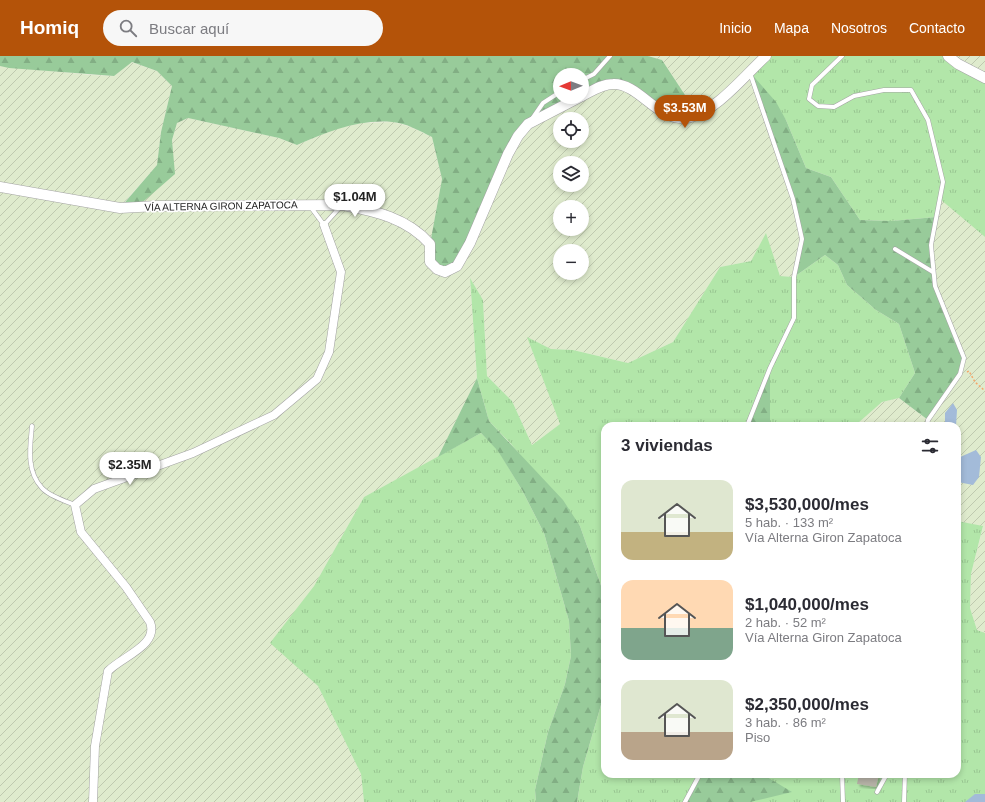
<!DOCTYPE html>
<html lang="es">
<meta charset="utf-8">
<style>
body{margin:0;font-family:Arial,sans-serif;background:#f7f7f7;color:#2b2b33;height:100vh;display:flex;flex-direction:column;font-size:15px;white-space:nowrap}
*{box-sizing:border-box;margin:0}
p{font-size:13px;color:#7c7c81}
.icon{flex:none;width:22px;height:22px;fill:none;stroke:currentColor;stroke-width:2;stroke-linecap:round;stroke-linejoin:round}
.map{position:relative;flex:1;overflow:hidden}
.drawer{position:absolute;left:601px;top:366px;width:360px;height:356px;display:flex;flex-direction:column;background:#fff;border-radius:12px;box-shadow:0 2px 6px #0003}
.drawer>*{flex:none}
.needle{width:26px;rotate:269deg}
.controls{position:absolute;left:553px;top:12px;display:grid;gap:8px}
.controls a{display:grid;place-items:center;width:36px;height:36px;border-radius:50%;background:#fff;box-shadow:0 2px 6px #0003;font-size:20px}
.price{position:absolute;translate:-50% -34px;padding:0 9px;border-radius:14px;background:#fff;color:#222;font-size:13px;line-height:26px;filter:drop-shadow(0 1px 2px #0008)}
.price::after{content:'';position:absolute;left:50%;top:24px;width:12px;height:9px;margin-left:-6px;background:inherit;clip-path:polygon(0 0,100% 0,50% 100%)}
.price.selected{background:#b45309;color:#fff}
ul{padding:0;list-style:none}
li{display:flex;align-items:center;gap:12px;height:100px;padding:0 20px}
li span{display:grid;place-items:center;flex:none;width:112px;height:80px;border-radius:12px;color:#555}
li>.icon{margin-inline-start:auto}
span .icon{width:48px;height:48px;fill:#fffc;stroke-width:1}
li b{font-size:17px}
h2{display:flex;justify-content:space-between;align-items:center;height:48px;padding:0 20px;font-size:17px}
header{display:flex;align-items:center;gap:24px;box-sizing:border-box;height:56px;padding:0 20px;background:#b45309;color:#fff}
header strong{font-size:19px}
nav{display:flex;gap:22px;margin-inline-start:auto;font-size:14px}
.search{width:280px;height:36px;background:#f7f7f7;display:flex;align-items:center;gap:10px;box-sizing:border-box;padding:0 14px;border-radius:22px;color:#7c7c81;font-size:15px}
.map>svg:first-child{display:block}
</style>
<header>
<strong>Homiq</strong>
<div class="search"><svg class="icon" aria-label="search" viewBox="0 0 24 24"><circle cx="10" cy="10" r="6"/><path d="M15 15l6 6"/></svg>Buscar aquí</div>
<nav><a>Inicio</a><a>Mapa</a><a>Nosotros</a><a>Contacto</a></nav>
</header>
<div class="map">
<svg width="985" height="746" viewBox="0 0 985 746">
<defs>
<pattern id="farmland-furrows" width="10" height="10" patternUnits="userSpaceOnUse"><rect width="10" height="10" fill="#dfebcd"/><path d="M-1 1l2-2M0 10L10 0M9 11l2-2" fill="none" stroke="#bfc9af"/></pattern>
<pattern id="grass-tufts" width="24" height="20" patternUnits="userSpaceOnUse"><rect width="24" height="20" fill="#b2e6a9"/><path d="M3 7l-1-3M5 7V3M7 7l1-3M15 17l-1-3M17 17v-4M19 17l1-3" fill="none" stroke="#98c591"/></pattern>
<pattern id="forest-firs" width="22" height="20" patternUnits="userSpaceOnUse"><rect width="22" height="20" fill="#98cb9a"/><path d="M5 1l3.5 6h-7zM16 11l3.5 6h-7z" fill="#82ae84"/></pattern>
<filter id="shadow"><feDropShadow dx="2.5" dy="2.5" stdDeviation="1" flood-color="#0004"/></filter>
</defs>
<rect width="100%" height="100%" fill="#edede2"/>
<g fill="url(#farmland-furrows)" fill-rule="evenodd">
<path d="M648 0H766L793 143 802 183 794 221 780 220 766 178 751 205 720 211 673 286 628 307 573 294 551 293 528 282 560 368 532 389 512 345 487 320 483 244 470 223 477 322 438 401 364 441 314 530 271 587 318 630 361 718 364 746H0V10L92 19 114 20 131 6 157 15 172 30 161 76 157 109 120 151 174 118 172 84 177 67 188 62 279 82 297 89 335 73 361 67 393 66 411 71 432 81 442 123 430 188 508 98 528 68 612 28 704 54 685 39 662 4ZM560 63H582V85H560ZM560 107H582V129H560ZM560 151H582V173H560ZM560 195H582V217H560Z"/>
<path d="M948 0H985V23Z"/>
<path d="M940 142 985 181V577L977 574 970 552 971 518 983 471 957 465V370H858L857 367 882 346 899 342 928 364 935 230 931 189Z"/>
</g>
<g fill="url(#grass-tufts)">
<path d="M766 0H948L985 23V181L940 143 936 161 891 165 860 164 831 121 806 112 786 64 749 15Z"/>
<path d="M766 177 780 220 794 221 825 199 838 209 847 229 876 254 899 268 915 317 899 342 882 346 858 367V370H605V541L580 470 511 388 489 365 477 322 470 222 483 244 487 320 512 345 532 389 560 368 527 281 551 293 573 294 628 307 673 286 720 211 751 205Z"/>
<path d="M481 377 498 394 522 434 544 477 569 565 571 600 565 628 548 676 535 734 536 746H364L361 718 318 630 270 587 314 530 364 441Z"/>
<path d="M957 465 983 470 971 518 970 552 977 574 985 577V746H577L583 711 605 635V718H957Z"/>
</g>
<g fill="url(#forest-firs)">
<path d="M0 0H648L662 4 685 39 705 54 686 62 669 60 623 28 582 40V19H560V41H580L528 68 457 210 437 213 430 188 442 123 432 81C420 75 406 67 392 66 358 63 328 76 297 89L279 82 188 62 177 67 172 84 175 118 137 151 120 152 157 109 161 76 172 30 157 15 132 6 114 20 9 12 0 10Z"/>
<path d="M749 15 776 46 786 64 806 112 831 121 860 164 891 165 936 161 931 189 935 230 964 302 960 318 928 364 899 342 915 317 899 268 876 254 847 229 838 209 825 199 794 221 802 183 793 143Z"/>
<path d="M770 312V370H747Z"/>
<path d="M477 322 489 365 563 444 580 470 605 541V635L583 711 577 746H536L535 734 548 676 565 628 571 600 569 565 544 477 522 434 498 395 481 377 438 401Z"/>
<path d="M700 718H762L792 736 750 746H685Z"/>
</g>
<g fill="#a3bbd9">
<path d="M953 347 957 354 956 370H945V357Z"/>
<path d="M976 394 981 401 979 421 973 429 958 426V402Z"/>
<path d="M975 738H985V746H965Z"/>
</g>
<path fill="#b6b2a7" filter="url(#shadow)" d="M859 718H879L876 731 857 728Z"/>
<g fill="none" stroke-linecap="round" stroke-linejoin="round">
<defs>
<g id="service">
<path d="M842 0 812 29 809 43 818 50 834 51 854 40 884 34H911L928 64 943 126 931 189 935 230 964 302 960 318 928 364 927 370"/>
<path d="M582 24 594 18 610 0"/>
<path d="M532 63 543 47 560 36"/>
<path d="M310 150 324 169 341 150"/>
<path d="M895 193 933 216"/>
<path d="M32 370C30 391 26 415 42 432 49 440 65 445 75 449"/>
<path d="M747 370 770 312 794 262V221L802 183 793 143 750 17"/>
<path d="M842 718 843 746"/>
<path d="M877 736 887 718"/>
<path d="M685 746 700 718"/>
<path d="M904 746 905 718"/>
</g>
<path id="minor" d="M93 746 95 690 108 615C123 600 159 589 150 566L126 531 81 476 75 449 94 433 193 397 274 359 317 323 329 296 341 216 324 169"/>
<g id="tertiary">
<path d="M948 0 958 8 985 22"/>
<path d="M582 40C592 35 602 28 613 28 639 27 658 66 687 62 715 57 745 19 766 0"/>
<path d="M0 131 120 152 157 150 343 149C375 155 407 162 430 188V206L437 213 445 216 457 210 470 187 508 98 518 80 528 68 580 41"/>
</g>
</defs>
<use href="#service" stroke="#a3a3a3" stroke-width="5"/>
<use href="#minor" stroke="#a3a3a3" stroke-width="9"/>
<use href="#tertiary" stroke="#a3a3a3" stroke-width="11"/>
<path stroke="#f4a86c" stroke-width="1.5" stroke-dasharray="2 2" stroke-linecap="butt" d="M967 316 969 315 975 326 985 335"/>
<use href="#service" stroke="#fff" stroke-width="4"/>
<use href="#minor" stroke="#fff" stroke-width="8"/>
<use href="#tertiary" stroke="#fff" stroke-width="10"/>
</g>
<g text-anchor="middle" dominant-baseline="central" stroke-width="3.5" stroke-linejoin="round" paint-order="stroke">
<g font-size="10" fill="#1c1c1c" stroke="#fff">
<text transform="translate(221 150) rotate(-1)">VÍA ALTERNA GIRON ZAPATOCA</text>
</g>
</g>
</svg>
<div class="controls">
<a><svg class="needle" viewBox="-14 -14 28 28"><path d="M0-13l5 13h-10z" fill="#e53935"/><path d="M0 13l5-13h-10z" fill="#7c7c81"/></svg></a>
<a><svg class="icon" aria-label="locate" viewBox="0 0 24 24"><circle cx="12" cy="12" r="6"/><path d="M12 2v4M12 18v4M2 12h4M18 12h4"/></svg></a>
<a><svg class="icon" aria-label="layers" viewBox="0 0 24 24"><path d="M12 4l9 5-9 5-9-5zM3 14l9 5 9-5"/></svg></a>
<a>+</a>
<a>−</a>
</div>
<b class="price selected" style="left:685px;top:73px">$3.53M</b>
<b class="price" style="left:355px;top:162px">$1.04M</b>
<b class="price" style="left:130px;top:430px">$2.35M</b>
<section class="drawer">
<h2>3 viviendas<svg class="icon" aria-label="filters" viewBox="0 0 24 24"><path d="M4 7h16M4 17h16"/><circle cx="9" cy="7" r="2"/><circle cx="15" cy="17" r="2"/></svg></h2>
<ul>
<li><span style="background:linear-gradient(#dfe7d0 65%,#c2b280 0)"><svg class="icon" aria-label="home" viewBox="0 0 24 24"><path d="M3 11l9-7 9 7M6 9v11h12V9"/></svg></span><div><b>$3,530,000/mes</b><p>5 hab. · 133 m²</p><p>Vía Alterna Giron Zapatoca</p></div></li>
<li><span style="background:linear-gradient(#ffd9b3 60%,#7fa58c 0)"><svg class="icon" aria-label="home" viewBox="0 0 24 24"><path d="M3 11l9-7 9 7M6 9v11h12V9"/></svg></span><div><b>$1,040,000/mes</b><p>2 hab. · 52 m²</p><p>Vía Alterna Giron Zapatoca</p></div></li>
<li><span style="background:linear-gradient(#dfe7d0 65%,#b9a48a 0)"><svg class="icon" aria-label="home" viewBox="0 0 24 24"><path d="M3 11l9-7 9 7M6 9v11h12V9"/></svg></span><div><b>$2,350,000/mes</b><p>3 hab. · 86 m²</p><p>Piso</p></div></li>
</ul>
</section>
</div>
